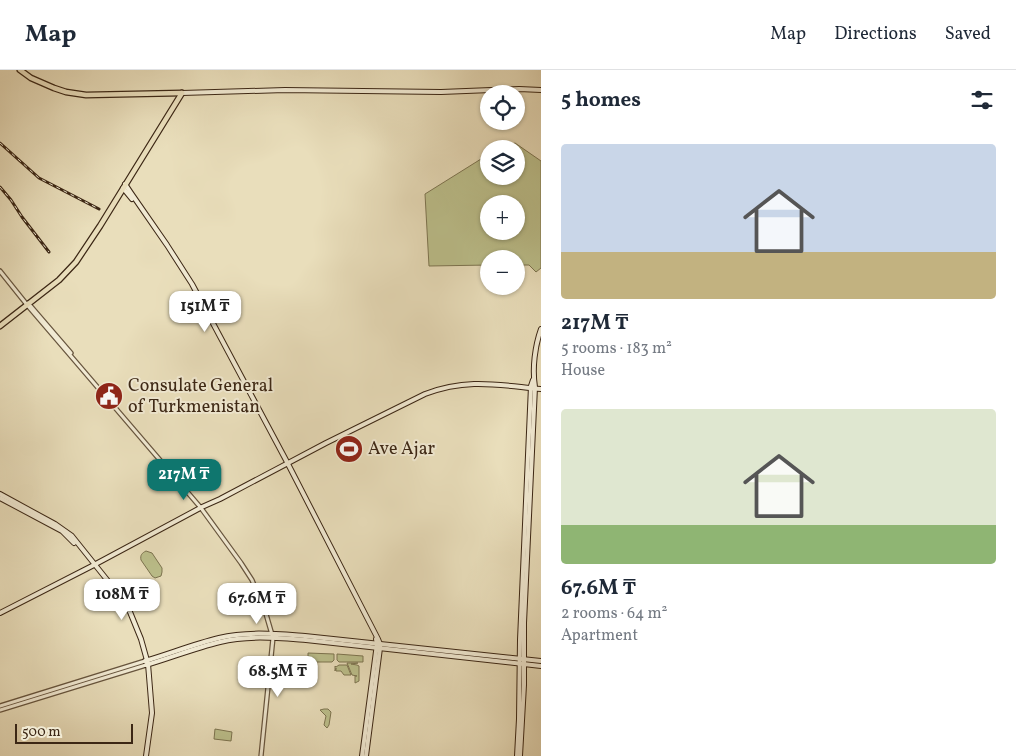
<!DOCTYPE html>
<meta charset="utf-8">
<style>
body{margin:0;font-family:Vollkorn,serif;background:#f6f6f7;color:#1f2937;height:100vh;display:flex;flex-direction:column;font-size:19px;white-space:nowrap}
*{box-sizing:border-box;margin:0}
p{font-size:16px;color:#747a83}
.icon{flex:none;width:28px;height:28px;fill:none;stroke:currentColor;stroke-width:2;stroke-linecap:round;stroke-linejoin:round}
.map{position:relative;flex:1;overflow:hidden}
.side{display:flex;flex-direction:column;background:#fff;width:475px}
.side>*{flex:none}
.controls{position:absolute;left:480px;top:15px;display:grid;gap:10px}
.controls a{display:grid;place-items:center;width:45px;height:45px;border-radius:50%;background:#fff;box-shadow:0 1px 4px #0004;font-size:25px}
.scale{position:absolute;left:15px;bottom:12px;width:118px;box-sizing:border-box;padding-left:5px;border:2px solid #3c2715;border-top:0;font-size:14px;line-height:18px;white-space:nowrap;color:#3c2715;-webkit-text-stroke:4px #f1ead3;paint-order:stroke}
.price{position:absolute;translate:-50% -42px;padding:0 11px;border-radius:10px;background:#fff;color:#222;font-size:16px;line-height:32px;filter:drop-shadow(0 1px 2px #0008)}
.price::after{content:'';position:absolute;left:50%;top:30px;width:15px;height:11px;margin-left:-8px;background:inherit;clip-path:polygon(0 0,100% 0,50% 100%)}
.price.on{background:#0f766e;color:#fff}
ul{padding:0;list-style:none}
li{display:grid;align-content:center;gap:10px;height:265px;padding:0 20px}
li span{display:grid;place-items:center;height:155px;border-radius:5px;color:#555}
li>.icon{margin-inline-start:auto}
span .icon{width:90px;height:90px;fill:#fffc;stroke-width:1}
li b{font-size:21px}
h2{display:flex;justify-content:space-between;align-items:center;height:60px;padding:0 20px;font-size:21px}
header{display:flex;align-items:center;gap:30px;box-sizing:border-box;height:70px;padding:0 25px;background:#fff;border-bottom:1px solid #e0e1e3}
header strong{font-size:24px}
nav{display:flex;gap:28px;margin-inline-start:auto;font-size:18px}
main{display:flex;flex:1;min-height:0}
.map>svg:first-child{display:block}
</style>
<header>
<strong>Map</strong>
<nav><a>Map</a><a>Directions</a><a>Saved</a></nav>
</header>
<main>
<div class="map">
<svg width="541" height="686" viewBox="0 0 541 686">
<rect width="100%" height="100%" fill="#e9debb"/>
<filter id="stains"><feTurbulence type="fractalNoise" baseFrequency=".004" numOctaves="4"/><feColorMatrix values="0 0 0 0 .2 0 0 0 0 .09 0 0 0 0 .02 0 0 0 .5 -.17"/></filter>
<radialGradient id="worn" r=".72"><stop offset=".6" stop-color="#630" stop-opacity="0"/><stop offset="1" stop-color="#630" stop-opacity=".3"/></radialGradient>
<g fill="#bcc08c" stroke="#7c7450" fill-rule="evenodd">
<path d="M515 73 541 91V198L536 202 529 195H516V189H489V195L429 196 425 124 489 84V106H516V79H498ZM489 134H516V161H489Z"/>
<path d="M146 481 152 483 162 498V502L161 506 155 508 152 506 141 490C140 485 142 483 146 481Z"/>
<path d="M308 583 334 584V590L332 592H308Z"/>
<path d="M337 584 363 586V592H339L337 590Z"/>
<path d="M347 593H358L351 594 357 595 359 596V611L355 613V606H357L352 605Z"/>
<path d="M339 595H347L351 605H344L341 601H336V598L335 601V596L336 597Z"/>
<path d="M324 639H328L331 642 329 655 327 658 324 655 326 646 320 640Z"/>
<path d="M215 659 232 662 231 671 214 669Z"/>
</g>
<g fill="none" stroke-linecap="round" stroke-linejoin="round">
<defs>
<g id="tertiary">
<path d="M0 201 28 236 201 438 241 493 252 510 266 544 273 568 261 686"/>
<path d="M28 233 71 283"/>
<path d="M0 636 145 591"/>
<path d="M0 640 146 595"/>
</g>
<g id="secondary">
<path d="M182 23 285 20 441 22 519 19 541 20"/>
<path d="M125 114 131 123 167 175 192 214 287 392 378 569 380 574V578L366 686"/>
<path d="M123 118 132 129"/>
<path d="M0 424 55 454 72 466 112 516 130 542 141 569 148 594 149 606 152 643 146 686"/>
<path d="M0 428 62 461 74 473"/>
<path d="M0 543 92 496 202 437 220 429 326 373 425 324C468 308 497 315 541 319"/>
<path d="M145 591C169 584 194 574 219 568 247 561 277 564 305 566L541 591"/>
<path d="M146 595C170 588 195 578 220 572 248 565 278 568 306 570L541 596"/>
<path d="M362 686 377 574 376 569"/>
<path d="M517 686 519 649 520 570 531 316 533 310"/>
<path d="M520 686 524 615V553L535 317C532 298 535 276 541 259"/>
</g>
<g id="primary">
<path d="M20 0 31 8 54 18 66 22 86 25 182 23"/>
<path d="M0 256 59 210 76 192 100 156 182 23"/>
</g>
</defs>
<use href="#tertiary" stroke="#67553e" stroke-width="5.5"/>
<use href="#secondary" stroke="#3c2715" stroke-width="6"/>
<use href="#primary" stroke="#3c2715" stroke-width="7"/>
<use href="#tertiary" stroke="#f1ead3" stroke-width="3"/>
<use href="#secondary" stroke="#f1ead3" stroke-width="4"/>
<use href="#primary" stroke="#e9debb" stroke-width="4.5"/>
<defs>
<g id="rail">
<path d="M0 73 39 108 99 139"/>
<path d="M0 117 11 130 22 147 49 182"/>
</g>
</defs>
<use href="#rail" stroke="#3c2715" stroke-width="3"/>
<use href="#rail" stroke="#f1ead3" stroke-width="1" stroke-dasharray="4" stroke-linecap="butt"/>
</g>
<defs>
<symbol id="civic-disc" viewBox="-11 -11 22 22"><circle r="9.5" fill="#8f2418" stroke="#f1ead3"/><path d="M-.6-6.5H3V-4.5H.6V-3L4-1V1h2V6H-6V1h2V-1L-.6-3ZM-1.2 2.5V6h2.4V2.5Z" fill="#fff"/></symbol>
<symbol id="stadium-disc" viewBox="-11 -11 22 22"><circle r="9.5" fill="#8f2418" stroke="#f1ead3"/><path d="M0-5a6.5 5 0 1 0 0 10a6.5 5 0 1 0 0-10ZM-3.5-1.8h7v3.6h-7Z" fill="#fff"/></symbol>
</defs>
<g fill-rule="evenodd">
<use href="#civic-disc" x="93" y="310" width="32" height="32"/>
<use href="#stadium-disc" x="333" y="363" width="32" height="32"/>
</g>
<g text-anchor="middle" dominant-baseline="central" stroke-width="4" stroke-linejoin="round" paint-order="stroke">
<g font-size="18" fill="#3c2715" stroke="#f1ead3" text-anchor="start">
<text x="128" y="316">Consulate General<tspan x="128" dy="21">of Turkmenistan</tspan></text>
<text x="368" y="379">Ave Ajar</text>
</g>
</g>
<rect width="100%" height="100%" filter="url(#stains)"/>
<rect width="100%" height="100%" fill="url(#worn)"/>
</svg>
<div class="controls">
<a><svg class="icon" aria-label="locate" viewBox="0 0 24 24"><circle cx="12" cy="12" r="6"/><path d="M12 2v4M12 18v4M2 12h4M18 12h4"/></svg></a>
<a><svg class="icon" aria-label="layers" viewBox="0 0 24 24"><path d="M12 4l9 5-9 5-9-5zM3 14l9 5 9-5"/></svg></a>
<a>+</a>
<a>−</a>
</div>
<div class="scale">500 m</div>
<b class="price" style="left:205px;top:263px">151M ₸</b>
<b class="price on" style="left:184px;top:431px">217M ₸</b>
<b class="price" style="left:122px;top:551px">108M ₸</b>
<b class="price" style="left:257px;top:555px">67.6M ₸</b>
<b class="price" style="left:278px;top:628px">68.5M ₸</b>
</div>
<section class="side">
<h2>5 homes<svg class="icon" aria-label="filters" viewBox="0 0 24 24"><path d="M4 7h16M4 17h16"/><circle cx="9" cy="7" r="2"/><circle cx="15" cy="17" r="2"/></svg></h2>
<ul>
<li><span style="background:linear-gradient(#c9d6e8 70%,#c2b280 0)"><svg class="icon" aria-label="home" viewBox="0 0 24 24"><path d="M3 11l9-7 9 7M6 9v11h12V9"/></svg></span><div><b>217M ₸</b><p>5 rooms · 183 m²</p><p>House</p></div></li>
<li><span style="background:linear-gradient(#dfe7d0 75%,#8fb573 0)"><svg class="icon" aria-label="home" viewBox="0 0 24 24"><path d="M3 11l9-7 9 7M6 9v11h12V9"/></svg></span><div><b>67.6M ₸</b><p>2 rooms · 64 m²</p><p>Apartment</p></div></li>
</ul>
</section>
</main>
